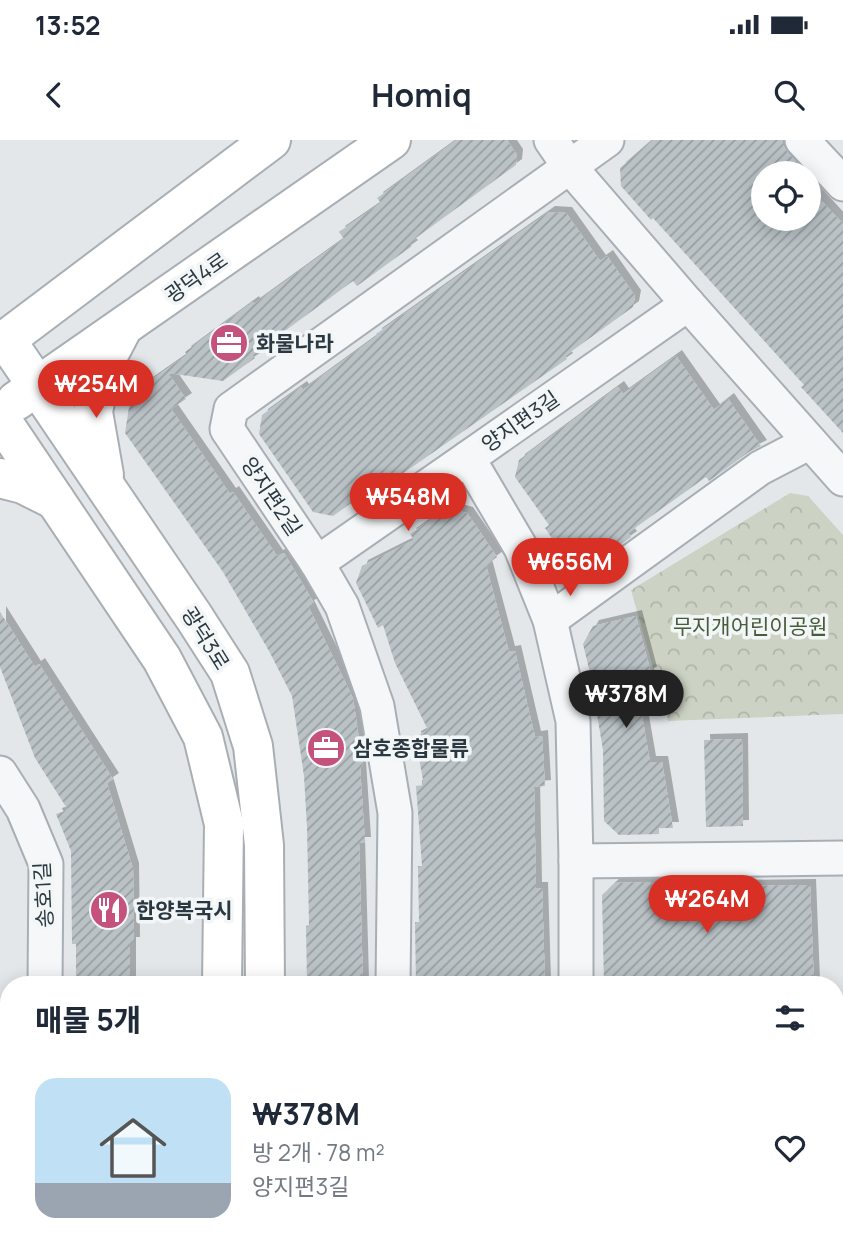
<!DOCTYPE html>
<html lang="ko">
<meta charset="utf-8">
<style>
body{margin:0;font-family:Manrope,"Noto Sans KR",sans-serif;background:#f6f6f7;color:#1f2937;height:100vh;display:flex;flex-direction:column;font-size:26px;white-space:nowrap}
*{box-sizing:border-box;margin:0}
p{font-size:23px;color:#747a83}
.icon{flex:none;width:38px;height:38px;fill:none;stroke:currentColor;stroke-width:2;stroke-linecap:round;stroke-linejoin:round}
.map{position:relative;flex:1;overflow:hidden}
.sheet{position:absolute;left:0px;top:836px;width:844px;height:275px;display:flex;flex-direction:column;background:#fff;border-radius:28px 28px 0 0;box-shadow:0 4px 18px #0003}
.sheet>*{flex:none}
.controls{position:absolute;left:751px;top:21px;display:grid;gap:14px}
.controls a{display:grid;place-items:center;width:70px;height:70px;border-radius:50%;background:#fff;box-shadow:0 4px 18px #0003;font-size:35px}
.price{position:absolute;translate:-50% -60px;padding:0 16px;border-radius:24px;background:#d93025;color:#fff;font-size:23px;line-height:46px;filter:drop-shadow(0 2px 4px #0008)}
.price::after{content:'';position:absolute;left:50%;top:42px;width:21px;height:16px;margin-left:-10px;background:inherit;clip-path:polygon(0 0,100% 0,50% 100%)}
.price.selected{background:#222;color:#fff}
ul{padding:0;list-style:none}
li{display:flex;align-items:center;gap:21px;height:175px;padding:0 35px}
li span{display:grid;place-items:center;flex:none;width:196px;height:140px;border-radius:21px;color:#555}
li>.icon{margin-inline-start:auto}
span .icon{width:84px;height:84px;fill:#fffc;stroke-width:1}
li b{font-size:30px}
h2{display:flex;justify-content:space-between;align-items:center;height:84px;padding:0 35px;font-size:30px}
.status{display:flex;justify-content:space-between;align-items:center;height:49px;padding:0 35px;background:#fff;direction:ltr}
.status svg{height:19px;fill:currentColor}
header{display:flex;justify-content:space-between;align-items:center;height:91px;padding:0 35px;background:#fff;font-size:32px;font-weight:700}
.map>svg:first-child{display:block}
</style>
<div class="status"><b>13:52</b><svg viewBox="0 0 49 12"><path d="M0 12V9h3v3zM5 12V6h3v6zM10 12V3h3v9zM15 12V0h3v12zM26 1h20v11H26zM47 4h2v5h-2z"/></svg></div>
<header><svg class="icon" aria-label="back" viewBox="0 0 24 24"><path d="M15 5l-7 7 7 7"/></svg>Homiq<svg class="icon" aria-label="search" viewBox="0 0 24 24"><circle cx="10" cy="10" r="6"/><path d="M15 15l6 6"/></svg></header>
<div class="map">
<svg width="843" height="1111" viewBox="0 0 843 1111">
<defs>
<pattern id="forest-crowns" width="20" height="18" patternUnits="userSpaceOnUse" patternTransform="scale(1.75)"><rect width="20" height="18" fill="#ccd3c4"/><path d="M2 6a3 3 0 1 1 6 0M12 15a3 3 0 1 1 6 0" fill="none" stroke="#afb6aa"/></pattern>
<pattern id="building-hatch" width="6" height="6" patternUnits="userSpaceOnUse" patternTransform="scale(1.75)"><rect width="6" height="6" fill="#bac2c6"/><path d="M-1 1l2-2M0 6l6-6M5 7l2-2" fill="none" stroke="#979fa2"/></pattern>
<filter id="shadow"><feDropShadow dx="6" dy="-6" stdDeviation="0" flood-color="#0004"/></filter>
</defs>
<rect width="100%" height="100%" fill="#e3e7ea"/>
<path fill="url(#forest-crowns)" d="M790 353 808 356 843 395V574L668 581 631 450Z"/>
<g fill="url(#building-hatch)" filter="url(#shadow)">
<path d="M457 0H507L517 15 516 25 409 103 412 106 357 146 353 141 252 215 255 218 223 241 168 233 186 259 171 269 230 354 233 352 277 416 284 413 314 463 308 466 353 558 363 627H360L365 703H359L363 845H307L306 786 309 785 307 687 304 636 292 556 269 511 223 432 125 293 131 254 187 215 185 212 253 162 254 164 344 99 339 92 381 63 377 58Z"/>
<path d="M652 0H783V5L788 13 807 33H763V79H808V46L843 84V293L801 247 804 245 710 141 653 78 651 80 621 46 620 28Z"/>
<path d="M549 72 566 73 600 121 607 116 635 156 633 167 565 216 567 219 395 339 391 335 333 376 313 372 259 294 262 275 301 247 303 250 377 196 376 194Z"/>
<path d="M676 216 714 270 728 259 761 306 749 312 709 341 706 337 628 393 631 397 581 434 564 428 553 400 545 388 549 385 515 337 519 320 618 247 623 254Z"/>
<path d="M448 368 467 373 497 417 486 425 509 512 515 511 535 597 542 596 545 646 534 647 536 748H542L545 845H416L415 782H419L418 726H422L416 646 424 645 415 597 428 590 395 523 383 485 378 488 356 443 362 426 414 400 410 394Z"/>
<path d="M0 472 35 527 39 524 113 639 107 643 133 729 134 803H130V845H76V804H72L71 711 56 674 68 670 35 618 0 527Z"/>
<path d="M636 476 651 533 648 534 654 567 641 570 650 622H662L673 688H659V694L619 695 604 681 603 610 590 533 583 504 593 486Z"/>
<path d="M742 599 743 686 706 687 704 600Z"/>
<path d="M651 742V744L682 743 683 747 708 744V743L728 742 731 746 810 745 814 845H604L602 755 615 743Z"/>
</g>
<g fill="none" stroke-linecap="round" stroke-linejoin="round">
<defs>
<g id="minor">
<path d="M551 0 569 26 688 164 843 339"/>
<path d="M802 0 843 44"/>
<path d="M317 423 468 318"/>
<path d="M550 480 760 328 810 302"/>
<path d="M0 633 23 669 46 724 45 845"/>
<path d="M576 721 843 718"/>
<path d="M393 845 395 673 377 566 342 466 317 423 227 289 231 269 607 0"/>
<path d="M576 845V721L573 581 550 480 521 408 468 318 688 164"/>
<path d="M835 904H843"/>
<path d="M42 1102V1111"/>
</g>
<path id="tertiary" d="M0 1057 9 1058"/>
<g id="secondary">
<path d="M6 200 194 477 230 533 253 606 264 705 265 845"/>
<path d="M0 204 271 0"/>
<path d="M16 261 391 0"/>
<path d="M0 278 162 519 203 597 224 684 222 845"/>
<path d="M104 335 93 272 101 229 122 189"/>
<path d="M0 338 23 344 55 360"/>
<path d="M835 1038H843"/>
<path d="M835 1083H843"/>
<path d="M220 1102V1111"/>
<path d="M269 1102V1111"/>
</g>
</defs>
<use href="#minor" stroke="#a8afb4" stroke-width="37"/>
<use href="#tertiary" stroke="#a8afb4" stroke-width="42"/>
<use href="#secondary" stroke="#a8afb4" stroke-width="42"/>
<use href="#minor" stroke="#f5f7f8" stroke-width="33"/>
<use href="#tertiary" stroke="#f5f7f8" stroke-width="38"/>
<use href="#secondary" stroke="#fff" stroke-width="38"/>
</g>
<defs>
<symbol id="office-disc" viewBox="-11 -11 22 22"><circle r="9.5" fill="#c5517d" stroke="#f2f6f7"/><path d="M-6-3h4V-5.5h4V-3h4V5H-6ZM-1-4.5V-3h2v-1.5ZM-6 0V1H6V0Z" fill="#fff"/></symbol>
<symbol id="restaurant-disc" viewBox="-11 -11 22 22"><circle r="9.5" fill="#c5517d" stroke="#f2f6f7"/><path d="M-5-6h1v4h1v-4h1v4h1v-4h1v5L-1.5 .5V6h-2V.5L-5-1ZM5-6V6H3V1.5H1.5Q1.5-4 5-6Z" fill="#fff"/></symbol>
</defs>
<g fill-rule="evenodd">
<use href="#office-disc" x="207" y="181" width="44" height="44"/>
<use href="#office-disc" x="304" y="586" width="44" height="44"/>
<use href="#restaurant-disc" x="87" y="748" width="44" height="44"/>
</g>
<g text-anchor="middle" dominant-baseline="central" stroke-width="7" stroke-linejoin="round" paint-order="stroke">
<g font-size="21" fill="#2c3841" stroke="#f2f6f7">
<text transform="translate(196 137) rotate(-35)">광덕4로</text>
<text transform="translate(520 281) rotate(-35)">양지편3길</text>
<text transform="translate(272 356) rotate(56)">양지편2길</text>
<text transform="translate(206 498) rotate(58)">광덕3로</text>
<text transform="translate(43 755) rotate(-93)">송호1길</text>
</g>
<g font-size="21" font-weight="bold" fill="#2c3841" stroke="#f2f6f7" text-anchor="start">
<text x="256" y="203">화물나라</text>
<text x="353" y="608">삼호종합물류</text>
<text x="136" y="770">한양복국시</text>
</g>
<g font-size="21" fill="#485c3a" stroke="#f2f6f7">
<text x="750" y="486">무지개어린이공원</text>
</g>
</g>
</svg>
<div class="controls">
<a><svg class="icon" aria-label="locate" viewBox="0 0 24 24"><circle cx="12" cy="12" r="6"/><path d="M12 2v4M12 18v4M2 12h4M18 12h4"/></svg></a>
</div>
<b class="price" style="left:96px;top:280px">₩254M</b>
<b class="price" style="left:408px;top:393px">₩548M</b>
<b class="price" style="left:570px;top:458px">₩656M</b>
<b class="price selected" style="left:626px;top:590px">₩378M</b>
<b class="price" style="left:707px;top:795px">₩264M</b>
<section class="sheet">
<h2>매물 5개<svg class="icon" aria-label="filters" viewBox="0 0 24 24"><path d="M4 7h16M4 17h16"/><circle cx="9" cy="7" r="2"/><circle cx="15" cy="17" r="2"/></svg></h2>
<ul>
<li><span style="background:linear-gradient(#bfe0f5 75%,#9aa5b1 0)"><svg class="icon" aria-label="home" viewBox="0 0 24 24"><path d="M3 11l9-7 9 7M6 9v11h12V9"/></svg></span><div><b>₩378M</b><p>방 2개 · 78 m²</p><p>양지편3길</p></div><svg class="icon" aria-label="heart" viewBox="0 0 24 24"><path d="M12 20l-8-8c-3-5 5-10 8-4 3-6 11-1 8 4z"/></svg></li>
</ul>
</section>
</div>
